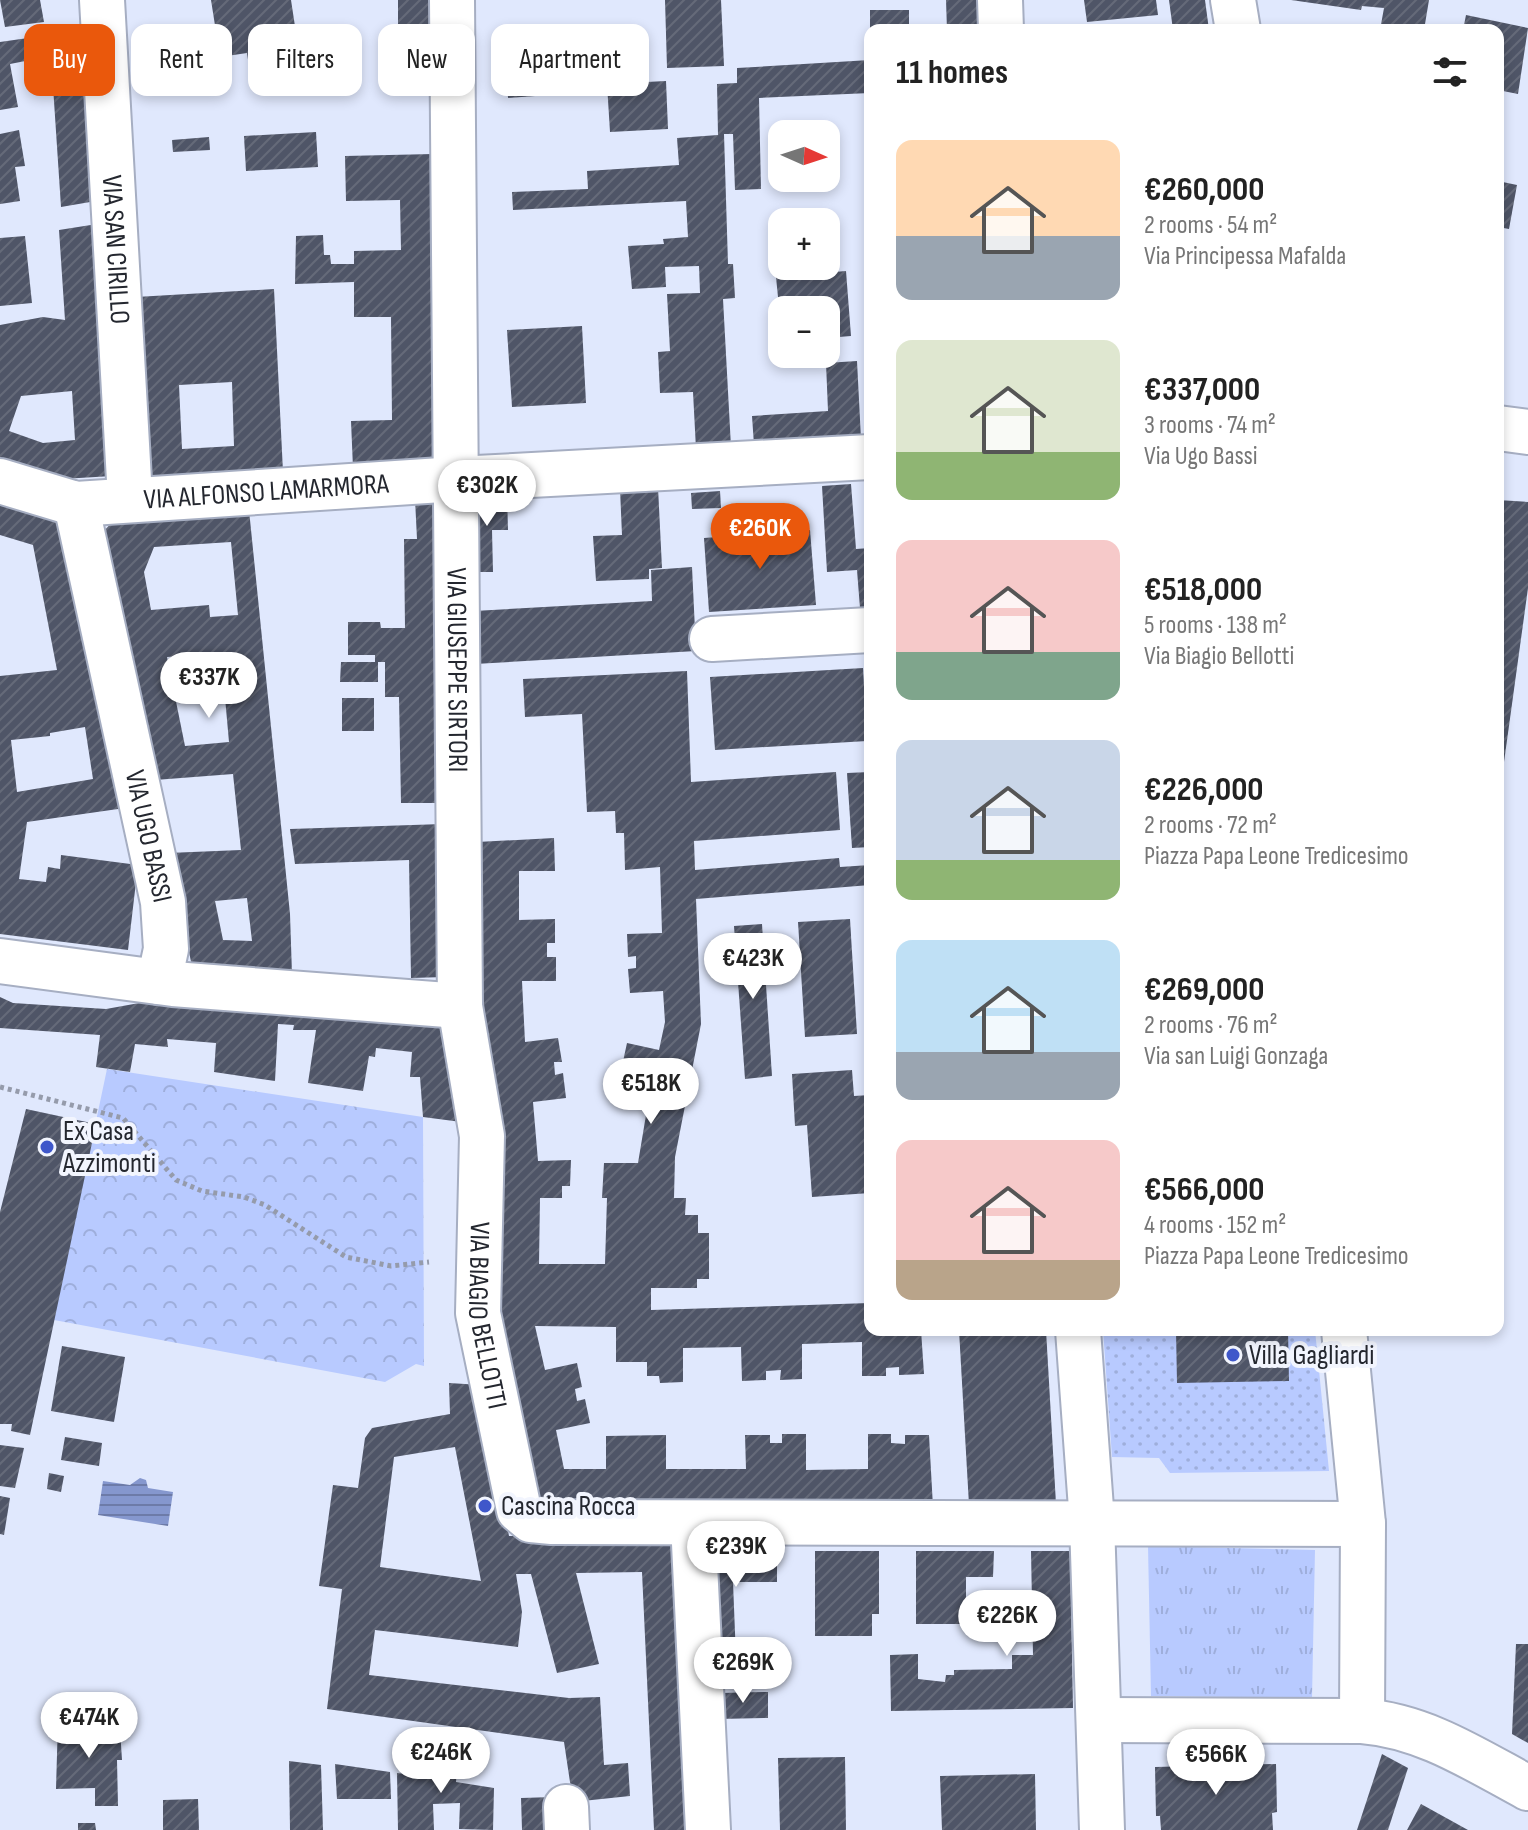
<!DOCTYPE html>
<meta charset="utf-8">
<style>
body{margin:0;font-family:"Sofia Sans Condensed",sans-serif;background:#f6f6f6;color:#222;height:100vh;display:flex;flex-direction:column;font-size:30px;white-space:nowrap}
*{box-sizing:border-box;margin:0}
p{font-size:26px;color:#767676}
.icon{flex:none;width:44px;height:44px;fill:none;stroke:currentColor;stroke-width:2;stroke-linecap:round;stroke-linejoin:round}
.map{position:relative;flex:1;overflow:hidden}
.sheet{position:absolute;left:864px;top:24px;width:640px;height:1312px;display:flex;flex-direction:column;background:#fff;border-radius:16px;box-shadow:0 4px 12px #0003}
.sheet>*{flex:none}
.top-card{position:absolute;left:24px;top:24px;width:720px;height:72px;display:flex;gap:16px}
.needle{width:52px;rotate:93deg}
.buttons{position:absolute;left:768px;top:120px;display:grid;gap:16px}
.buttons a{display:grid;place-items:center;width:72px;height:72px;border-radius:16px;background:#fff;box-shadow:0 4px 12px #0003;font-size:40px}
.price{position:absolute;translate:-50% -68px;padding:0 18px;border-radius:28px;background:#fff;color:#222;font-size:26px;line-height:52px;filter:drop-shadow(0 2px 4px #0008)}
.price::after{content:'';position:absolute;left:50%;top:48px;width:24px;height:18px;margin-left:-12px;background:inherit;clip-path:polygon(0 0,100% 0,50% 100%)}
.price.on{background:#ea580c;color:#fff}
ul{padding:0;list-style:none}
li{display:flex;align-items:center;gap:24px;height:200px;padding:0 32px}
li span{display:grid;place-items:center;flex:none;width:224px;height:160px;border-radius:16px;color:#555}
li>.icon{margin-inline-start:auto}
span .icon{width:96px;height:96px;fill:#fffc;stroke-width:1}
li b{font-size:34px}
h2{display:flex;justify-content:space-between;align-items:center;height:96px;padding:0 32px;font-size:34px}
.pill{padding:0 28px;border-radius:16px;background:#fff;box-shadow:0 4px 12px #0003;font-size:28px;line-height:72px}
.pill.on{background:#ea580c;color:#fff}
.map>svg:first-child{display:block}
</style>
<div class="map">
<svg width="1528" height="1830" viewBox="0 0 1528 1830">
<defs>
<pattern id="grass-tufts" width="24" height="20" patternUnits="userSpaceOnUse" patternTransform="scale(2)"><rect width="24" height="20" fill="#b8caff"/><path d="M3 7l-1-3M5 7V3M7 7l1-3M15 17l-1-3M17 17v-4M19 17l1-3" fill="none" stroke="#9eaedb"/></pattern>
<pattern id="park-crowns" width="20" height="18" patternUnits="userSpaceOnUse" patternTransform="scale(2)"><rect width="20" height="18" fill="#b8caff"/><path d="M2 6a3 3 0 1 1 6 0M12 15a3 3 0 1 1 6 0" fill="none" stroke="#9eaedb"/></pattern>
<pattern id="garden-dots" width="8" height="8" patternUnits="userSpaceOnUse" patternTransform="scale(2)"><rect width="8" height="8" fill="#b8caff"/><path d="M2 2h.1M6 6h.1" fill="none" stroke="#9eaedb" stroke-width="1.8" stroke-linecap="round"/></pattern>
<pattern id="water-rules" width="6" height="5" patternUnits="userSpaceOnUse" patternTransform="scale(2)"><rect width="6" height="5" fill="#8597ce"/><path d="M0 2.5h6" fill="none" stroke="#6d7ba8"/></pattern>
<pattern id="building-hatch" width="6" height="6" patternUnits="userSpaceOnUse" patternTransform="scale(2)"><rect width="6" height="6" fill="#4f5567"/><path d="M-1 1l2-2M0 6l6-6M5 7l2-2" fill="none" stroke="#656a79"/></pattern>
</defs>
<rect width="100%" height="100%" fill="#e0e8fd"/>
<path fill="url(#grass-tufts)" d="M1148 1546 1315 1550 1312 1698 1151 1696Z"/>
<path fill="url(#park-crowns)" d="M107 1069 423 1117 424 1366 416 1364 385 1382 54 1320Z"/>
<path fill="url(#garden-dots)" d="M1103 1330H1315L1329 1471 1170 1473 1159 1458 1112 1457Z"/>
<path fill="url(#water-rules)" d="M140 1478 146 1480 148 1488 173 1492 168 1526 98 1515 103 1481 130 1485Z"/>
<g fill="url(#building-hatch)" fill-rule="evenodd">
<path d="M0 0H40L44 22 5 27Z"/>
<path d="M211 0H291L298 46 291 47 293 65 250 73 247 53 220 57Z"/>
<path d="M398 0H433L434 56H398Z"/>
<path d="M665 0H721L724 66 667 68Z"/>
<path d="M946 0H981L982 30H947Z"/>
<path d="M1084 0H1156L1158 15 1087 22Z"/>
<path d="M1169 0H1205L1209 30H1173Z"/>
<path d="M1291 0H1429L1424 30H1380L1384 8 1362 6 1361 10Z"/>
<rect x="870" y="10" width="39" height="20"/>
<path d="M1466 15 1528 28 1518 94 1498 90V30H1463Z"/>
<path d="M84 30 96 201 61 207 51 56 10 64 18 107 0 110V42Z"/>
<path d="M870 60V93L759 98 761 189 735 190 733 134H724L728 264H733L735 298 723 299 731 447 696 449 693 392 660 393 658 352 670 351 667 294 700 293 699 266 665 267 666 287 632 289 628 246 664 244 663 239 688 237 686 201 513 210 512 192 588 189 587 171 679 165 677 138 718 135 717 84 737 83V68Z"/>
<path d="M574 76 576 93 508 98 507 81Z"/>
<path d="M666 81 668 129 610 132 607 84Z"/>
<path d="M19 130 25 166 15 167 20 201 0 204V134Z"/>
<path d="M316 132 318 167 246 171 244 136Z"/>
<path d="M209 137 210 150 173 152 172 140Z"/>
<path d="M433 154 438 463 353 468 351 421 392 420 391 317H354V282L295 284 296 236 323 235 324 255H330L331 264H354V251L401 250 400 200 346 201 345 156Z"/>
<path d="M1498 181 1517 185 1509 229 1498 227Z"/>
<path d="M97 224 112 476 46 480 0 462V325L43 317 65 320 59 230ZM72 391 75 440 43 443 9 431 21 396Z"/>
<path d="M25 236 32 303 0 306V238Z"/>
<path d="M846 271 851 336 826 338V310H782L780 317 776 277Z"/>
<path d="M274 289 283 472 145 479 136 297ZM232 382 234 446 182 449 179 385Z"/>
<path d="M582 326 586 403 512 407 507 330Z"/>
<path d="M857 361 861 439 754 445 752 416 828 411 826 363Z"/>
<path d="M851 484 856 549 870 548V607L860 608 857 570 827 572 822 486Z"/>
<path d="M658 487 662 568 649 569V579L596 581 593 536 622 535 620 489Z"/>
<path d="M720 491 721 508 692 509 691 493Z"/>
<path d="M472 495H507L508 530H492L493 572H473Z"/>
<path d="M0 496 65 523 125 808 27 822 19 879 46 882 48 867 60 869 61 855 138 865 128 950 0 934V676L57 670 33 545 0 535ZM85 727 93 779 17 792 11 740 50 736V733Z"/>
<path d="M438 498 442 803H401L399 697H385V662H378V682H340L341 662H375V655H348V622H380L381 628H405L404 539H417L415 499Z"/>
<path d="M1498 500 1528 502V588L1500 791Z"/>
<path d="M249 510 290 914 292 974 193 971 168 853 241 850 233 774 155 780 103 532 116 518ZM231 542 238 615 210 617 209 605 151 610 144 572 154 547ZM221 653 229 742 185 746 167 657ZM247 898 252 941 223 940 215 901Z"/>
<path d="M810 530 816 605 709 612 704 538Z"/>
<path d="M692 567 696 651 475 664 474 611 652 601 651 570Z"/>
<path d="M863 668 867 741 715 750 710 677Z"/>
<path d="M687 671 691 782 836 772 840 830 694 841 695 870 839 858 840 867 870 865V885L696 899 701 1024 675 1157 674 1198H686L685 1215H698V1233H709V1279H697V1288H651V1310L870 1303V1330H921L924 1374 899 1375V1367L886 1368V1376H862V1342L802 1344V1379L780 1380 781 1370 766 1371V1380L742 1381 741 1347 683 1348V1382L660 1383 659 1376H647V1362H616V1327L535 1326 545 1370 577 1363 582 1387 575 1389 577 1401 585 1399 590 1423 556 1430 564 1469H606V1436L666 1435V1469H746L745 1435H770V1443H782V1434H806V1470L868 1469V1434H891V1443L905 1444V1435H929L933 1507 535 1503 488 1286 477 842 554 838 555 871H519V920L555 919V943H547V957H556V981H522L525 1042 558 1038 562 1062H554L555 1075 563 1073 566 1098 533 1102 538 1161 571 1160 570 1186H562V1198H540L539 1264H605L607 1198H602L604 1163H638L647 1109 613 1102 619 1077 627 1078 630 1067 622 1066 627 1043 659 1050 665 1022 663 991 630 993 628 969 636 968V956L628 957 627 934 662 933 660 867 625 870 624 833H616L615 811 587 812 582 714 525 717 523 679Z"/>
<rect x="342" y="698" width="32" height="33"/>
<path d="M870 772V847L852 848 847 773Z"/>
<path d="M443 824 445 977 411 978 409 860 295 864 290 829Z"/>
<path d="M850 919 857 1034 805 1037 798 922Z"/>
<path d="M762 924 772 1076 745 1079 734 926Z"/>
<path d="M0 997 13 1003 106 1009 167 998 452 1022 469 1123 423 1117 420 1077H410L412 1052 376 1048 375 1057 369 1056 363 1091 308 1083 316 1030H293L294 1025 278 1024 275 1081 214 1072 216 1043 167 1039 168 1047 135 1044 130 1072 96 1067 100 1035 0 1028Z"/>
<path d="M852 1070 854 1096 870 1095V1193L812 1197 807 1125 795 1126 792 1074Z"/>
<path d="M26 1109 96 1124 30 1435 11 1431 12 1424H0V1212Z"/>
<path d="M959 1330H1046L1056 1504 969 1505Z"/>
<path d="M1176 1330H1288L1289 1381 1177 1383Z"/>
<path d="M62 1346 125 1357 114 1422 51 1411Z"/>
<path d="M449 1383 481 1385 509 1536 680 1535 694 1830H654L642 1572 576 1573 599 1664 557 1673 531 1574H516L522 1612 518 1647 375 1630 369 1675 569 1698 600 1697 604 1765 628 1763 630 1796 573 1802 564 1742 327 1709 342 1589 319 1586 333 1485 358 1488 365 1438 372 1428 450 1414ZM455 1447 481 1581 380 1567 394 1457Z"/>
<path d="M65 1437 102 1443 99 1466 61 1460Z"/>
<path d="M0 1445 24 1448 15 1488 0 1486Z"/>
<path d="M49 1473 64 1476 61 1492 47 1489Z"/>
<path d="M0 1496 10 1498 4 1535 0 1534Z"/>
<path d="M712 1550H777V1582H733L736 1658H716Z"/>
<path d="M815 1551H879V1614H872V1636H815Z"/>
<path d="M916 1551H994L993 1577H966V1624H916Z"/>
<path d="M1031 1551H1070L1073 1708 891 1711 890 1655 918 1654V1679L945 1682 946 1675H954V1670L1012 1669V1655H1033Z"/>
<path d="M1516 1644H1528V1743L1512 1734Z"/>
<path d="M768 1692V1718L719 1719 718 1693Z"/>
<path d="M58 1720 120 1729 122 1760H117L118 1806H95V1788L56 1789Z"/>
<path d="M418 1750 458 1756 456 1782 494 1788 493 1830 459 1829 460 1803 433 1804 434 1830H398L397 1773 414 1775Z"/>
<path d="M1382 1754 1408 1768 1388 1830H1357Z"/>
<path d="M845 1757 846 1830H780L778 1758Z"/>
<path d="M289 1761 321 1765 323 1830H290Z"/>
<path d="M335 1764 390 1772 391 1799H337Z"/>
<path d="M1276 1764 1277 1812 1272 1813 1273 1830H1161L1160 1816H1156L1155 1767Z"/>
<path d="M1035 1774 1036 1830H942L940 1776Z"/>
<path d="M553 1797 554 1830H522L521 1798Z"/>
<path d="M198 1799 199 1830H163V1800Z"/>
<path d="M1421 1804 1468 1830H1407Z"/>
<path d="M78 1823H95L96 1830H78Z"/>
</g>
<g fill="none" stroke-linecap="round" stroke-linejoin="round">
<defs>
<g id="minor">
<path id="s1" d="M102 0 130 498"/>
<path id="s2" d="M452 0 460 1006 482 1136 478 1313 519 1510 531 1520 552 1522 1363 1524"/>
<path d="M1000 0 1001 30"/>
<path d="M1233 0 1238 30"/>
<path d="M1498 428 1528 432"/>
<path id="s3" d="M0 481 76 504 457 479 870 457"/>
<path id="s4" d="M76 504 163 902 166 949 159 982"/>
<path d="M712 639 870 630"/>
<path d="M0 961 173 984 460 1006"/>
<path d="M1078 1330 1092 1522 1102 1830"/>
<path d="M1344 1330 1363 1524 1362 1721"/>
<path d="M693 1523 708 1830"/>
<path d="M1100 1720 1362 1721C1424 1726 1474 1759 1528 1788"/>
<path d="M566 1807 567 1830"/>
</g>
</defs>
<use href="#minor" stroke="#a6aec2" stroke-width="48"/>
<path stroke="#959bab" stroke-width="5" stroke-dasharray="4 4" stroke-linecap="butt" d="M0 1087 123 1118 176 1180 202 1191 244 1197 265 1205 346 1257 391 1266 429 1262"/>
<use href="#minor" stroke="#fff" stroke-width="44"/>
</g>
<g fill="#3f57ca" stroke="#f2f5fe" stroke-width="3">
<circle cx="47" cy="1147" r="8"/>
<circle cx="1233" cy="1355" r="8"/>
<circle cx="485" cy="1506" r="8"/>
</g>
<g text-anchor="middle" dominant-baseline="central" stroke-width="8" stroke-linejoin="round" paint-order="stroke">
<g font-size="28" fill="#24272f" stroke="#f2f5fe">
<text stroke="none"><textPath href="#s1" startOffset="250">VIA SAN CIRILLO</textPath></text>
<text stroke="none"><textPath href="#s3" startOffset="270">VIA ALFONSO LAMARMORA</textPath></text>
<text stroke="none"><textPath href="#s2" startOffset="670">VIA GIUSEPPE SIRTORI</textPath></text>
<text stroke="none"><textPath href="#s4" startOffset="340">VIA UGO BASSI</textPath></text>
<text stroke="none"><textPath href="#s2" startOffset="1318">VIA BIAGIO BELLOTTI</textPath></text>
</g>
<g font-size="28" fill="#24272f" stroke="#f2f5fe" text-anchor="start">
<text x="63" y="1131">Ex Casa<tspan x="63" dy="32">Azzimonti</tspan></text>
<text x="1249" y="1355">Villa Gagliardi</text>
<text x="501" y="1506">Cascina Rocca</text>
</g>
</g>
</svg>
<div class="buttons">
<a><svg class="needle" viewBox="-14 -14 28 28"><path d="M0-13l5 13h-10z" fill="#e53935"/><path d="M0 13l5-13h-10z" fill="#767676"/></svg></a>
<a>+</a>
<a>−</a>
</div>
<b class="price" style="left:487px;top:528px">€302K</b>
<b class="price on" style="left:760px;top:571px">€260K</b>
<b class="price" style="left:209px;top:720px">€337K</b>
<b class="price" style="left:753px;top:1001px">€423K</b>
<b class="price" style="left:651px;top:1126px">€518K</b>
<b class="price" style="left:736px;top:1589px">€239K</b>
<b class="price" style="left:1007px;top:1658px">€226K</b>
<b class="price" style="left:743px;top:1705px">€269K</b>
<b class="price" style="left:89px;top:1760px">€474K</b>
<b class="price" style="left:441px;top:1795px">€246K</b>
<b class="price" style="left:1216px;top:1797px">€566K</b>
<div class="top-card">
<a class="pill on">Buy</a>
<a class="pill">Rent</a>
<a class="pill">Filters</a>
<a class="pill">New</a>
<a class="pill">Apartment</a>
</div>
<section class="sheet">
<h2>11 homes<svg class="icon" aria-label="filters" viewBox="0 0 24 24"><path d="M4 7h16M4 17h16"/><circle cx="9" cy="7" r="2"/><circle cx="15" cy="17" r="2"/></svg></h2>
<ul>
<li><span style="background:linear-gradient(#ffd9b3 60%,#9aa5b1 0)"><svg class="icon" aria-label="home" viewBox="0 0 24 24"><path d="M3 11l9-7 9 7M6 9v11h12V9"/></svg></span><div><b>€260,000</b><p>2 rooms · 54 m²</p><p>Via Principessa Mafalda</p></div></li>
<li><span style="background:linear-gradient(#dfe7d0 70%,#8fb573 0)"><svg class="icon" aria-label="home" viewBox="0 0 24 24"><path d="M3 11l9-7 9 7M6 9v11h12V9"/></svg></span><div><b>€337,000</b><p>3 rooms · 74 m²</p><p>Via Ugo Bassi</p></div></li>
<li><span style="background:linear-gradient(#f6c9c9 70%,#7fa58c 0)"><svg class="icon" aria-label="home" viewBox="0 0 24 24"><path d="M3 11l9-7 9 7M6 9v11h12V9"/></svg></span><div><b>€518,000</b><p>5 rooms · 138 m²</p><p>Via Biagio Bellotti</p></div></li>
<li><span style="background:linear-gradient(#c9d6e8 75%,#8fb573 0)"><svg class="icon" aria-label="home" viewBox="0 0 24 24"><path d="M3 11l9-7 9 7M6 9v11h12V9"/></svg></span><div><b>€226,000</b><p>2 rooms · 72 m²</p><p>Piazza Papa Leone Tredicesimo</p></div></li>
<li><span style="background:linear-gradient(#bfe0f5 70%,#9aa5b1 0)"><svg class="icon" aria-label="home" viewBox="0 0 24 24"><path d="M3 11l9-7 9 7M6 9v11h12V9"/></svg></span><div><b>€269,000</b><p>2 rooms · 76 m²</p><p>Via san Luigi Gonzaga</p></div></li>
<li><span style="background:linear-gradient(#f6c9c9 75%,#b9a48a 0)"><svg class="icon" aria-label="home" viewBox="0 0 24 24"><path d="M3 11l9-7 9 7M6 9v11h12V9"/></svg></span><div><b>€566,000</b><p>4 rooms · 152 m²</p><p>Piazza Papa Leone Tredicesimo</p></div></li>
</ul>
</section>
</div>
